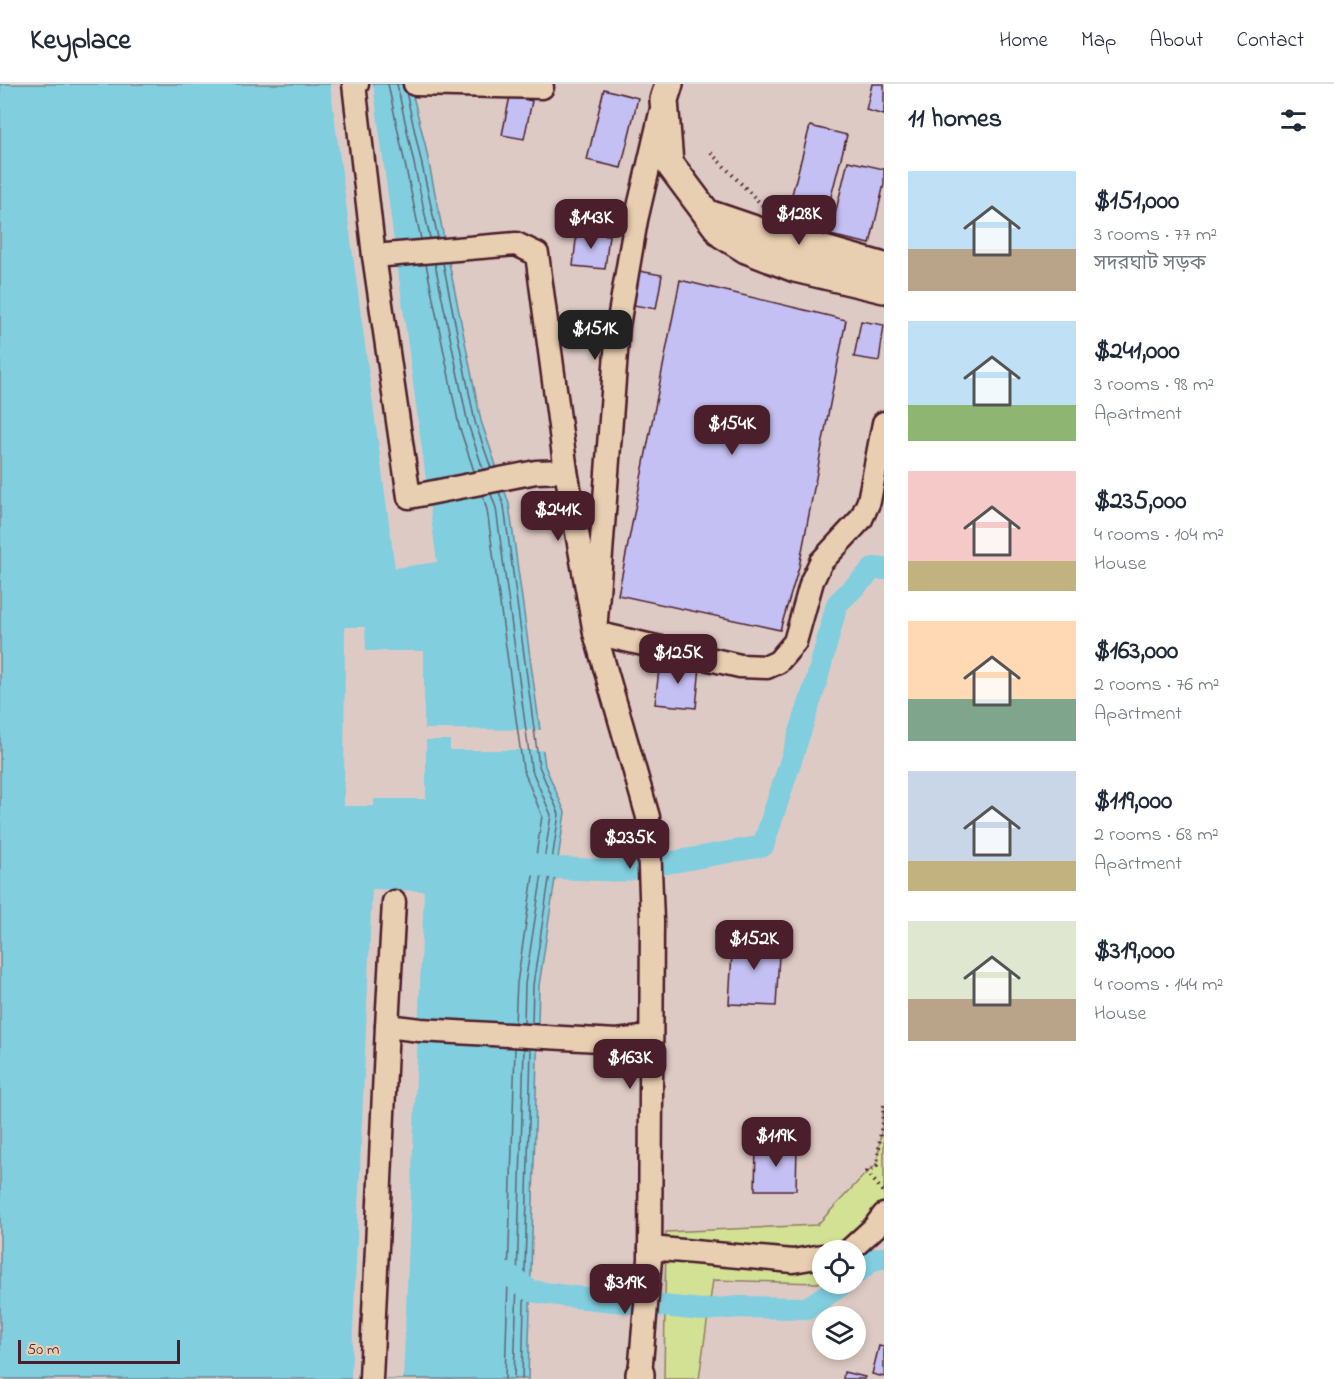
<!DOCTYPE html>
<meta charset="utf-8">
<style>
body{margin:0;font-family:"Indie Flower","Noto Sans Bengali",sans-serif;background:#f2f2f3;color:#1f2937;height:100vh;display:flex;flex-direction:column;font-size:22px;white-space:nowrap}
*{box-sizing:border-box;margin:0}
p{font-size:20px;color:#747a83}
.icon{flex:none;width:33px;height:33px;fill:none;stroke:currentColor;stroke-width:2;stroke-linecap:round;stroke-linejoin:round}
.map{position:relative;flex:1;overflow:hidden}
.drawer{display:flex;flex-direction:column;background:#fff;width:450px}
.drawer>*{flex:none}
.fabs{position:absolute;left:812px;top:1156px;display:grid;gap:12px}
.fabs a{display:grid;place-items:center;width:54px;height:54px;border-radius:50%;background:#fff;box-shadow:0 3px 9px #0003;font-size:30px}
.scale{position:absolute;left:18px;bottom:15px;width:162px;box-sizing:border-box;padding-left:6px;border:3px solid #4a1f2b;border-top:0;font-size:16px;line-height:21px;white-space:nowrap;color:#4a1f2b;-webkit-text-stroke:4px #e9cfb1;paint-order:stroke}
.price{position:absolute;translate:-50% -51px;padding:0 14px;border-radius:12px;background:#4a1f2b;color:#fff;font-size:20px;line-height:39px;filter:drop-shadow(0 2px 3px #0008)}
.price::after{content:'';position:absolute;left:50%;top:36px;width:18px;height:14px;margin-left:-9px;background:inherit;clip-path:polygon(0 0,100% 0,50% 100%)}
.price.selected{background:#222;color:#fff}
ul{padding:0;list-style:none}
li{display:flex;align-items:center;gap:18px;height:150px;padding:0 24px}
li span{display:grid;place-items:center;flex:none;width:168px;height:120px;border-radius:0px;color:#555}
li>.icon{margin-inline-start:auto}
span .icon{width:72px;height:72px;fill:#fffc;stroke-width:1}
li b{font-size:26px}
h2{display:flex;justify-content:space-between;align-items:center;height:72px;padding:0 24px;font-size:26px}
header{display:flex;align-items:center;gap:36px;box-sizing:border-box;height:84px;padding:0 30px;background:#fff;border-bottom:2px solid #e0e1e3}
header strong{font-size:28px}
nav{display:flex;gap:33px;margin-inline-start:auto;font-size:21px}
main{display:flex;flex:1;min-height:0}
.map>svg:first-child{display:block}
</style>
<header>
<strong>Keyplace</strong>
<nav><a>Home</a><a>Map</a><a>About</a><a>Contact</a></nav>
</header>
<main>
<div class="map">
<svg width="884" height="1295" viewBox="0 0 884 1295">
<rect width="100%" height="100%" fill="#decac5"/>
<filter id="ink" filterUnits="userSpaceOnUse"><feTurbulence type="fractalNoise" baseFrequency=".0167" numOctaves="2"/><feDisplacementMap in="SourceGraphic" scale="12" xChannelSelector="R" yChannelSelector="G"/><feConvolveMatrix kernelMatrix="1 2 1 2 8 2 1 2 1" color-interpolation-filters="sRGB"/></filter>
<g filter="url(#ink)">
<path fill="#d2e194" stroke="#8e8060" stroke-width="1.5" d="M884 1021V1144L855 1167H822V1196L818 1199 713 1196 699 1295H664L666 1148 817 1141 867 1088 877 1081Z"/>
<path fill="#81cedf" stroke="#6b8897" stroke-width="1.5" d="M0 0H410L425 60 481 337 509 420 545 682 565 728 539 902 528 1295H0Z"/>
<g fill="#decac5">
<path d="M330 0H373L437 478 395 484Z"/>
<path d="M345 543H365L366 567H424V645L543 646 546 666H450V656H426V715H374V722H344Z"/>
<path d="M372 805 424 807 403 1295H351Z"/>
</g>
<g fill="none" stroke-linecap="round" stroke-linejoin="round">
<g stroke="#606573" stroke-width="1.5">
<path d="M388 0 421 155"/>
<path d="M397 0 430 154"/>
<path d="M406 8 438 154"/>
<path d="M443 179 475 338 491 384"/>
<path d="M426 180 459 342 474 387"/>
<path d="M435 180 468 340 483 385"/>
<path d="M499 408 504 422 539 682 559 730 533 901 532 939"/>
<path d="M491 410 496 424 531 684 551 731 525 900 524 939"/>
<path d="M483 412 487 426 523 685 542 732 517 899 515 939"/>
<path d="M505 1295 515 964"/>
<path d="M514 1295 524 965"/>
<path d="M522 1295 531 965"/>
</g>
<g stroke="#81cedf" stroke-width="22">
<path d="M528 779 556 784 622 787 763 762 816 599 837 520 874 484 884 485"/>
<path d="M508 1190 531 1207 565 1212 702 1226 741 1223 807 1224 843 1200"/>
<path d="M855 1190 874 1175 884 1174"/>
</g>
</g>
<g fill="#c4c0f3" stroke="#4a1f2b" stroke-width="1.5">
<path d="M872 0H884V31L866 26Z"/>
<path d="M604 5 638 14 621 84 587 76Z"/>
<path d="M510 12 532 17 524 55 502 51Z"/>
<path d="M810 42 847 51 822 147 785 137Z"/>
<path d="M848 77 884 85V100L870 160 830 151Z"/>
<path d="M577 147 609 151 605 185 573 182Z"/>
<path d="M639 187 662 191 656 225 633 221Z"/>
<path d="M680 196 846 236 799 483 780 546 618 511Z"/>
<path d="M861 237 884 241 879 277 854 273Z"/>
<path d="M660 577 700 582 696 624 655 620Z"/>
<path d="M733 851 780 854 776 922 729 920Z"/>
<path d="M756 1063H797L796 1106H755Z"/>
<path d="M879 1262 884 1263V1293L872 1290Z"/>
<path d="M844 1288 865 1293 864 1295H843Z"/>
</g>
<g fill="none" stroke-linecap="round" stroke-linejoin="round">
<defs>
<g id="minor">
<path d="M357 0H354L374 172 409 413 536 388 566 387"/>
<path d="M415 0 542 3"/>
<path d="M661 29 636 136 618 242 595 549 740 582 767 583 778 578 795 558 812 497 821 478 861 435 869 417 884 339"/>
<path d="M374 172 516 160 537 170 566 387 595 549 648 733 652 837 650 1175 640 1290"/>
<path d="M387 942 394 818"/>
<path d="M650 1164 793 1177 822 1172"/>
<path d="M849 1167 874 1144 884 1131"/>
<path d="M371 1295 387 942 420 946 617 957 650 953"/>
</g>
<g id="major">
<path d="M669 0 664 16 669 79 722 150 746 165 795 184 884 205"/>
<path d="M711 131 764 149 884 183"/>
<path d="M640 1295V1290"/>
</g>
</defs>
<use href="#minor" stroke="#4a1f2b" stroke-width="27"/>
<use href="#major" stroke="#4a1f2b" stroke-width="32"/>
<g stroke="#4a1f2b" stroke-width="4" stroke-dasharray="1.5 4.5" stroke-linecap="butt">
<path d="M711 69 763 122"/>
<path d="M884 1021 877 1081 867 1088 884 1109"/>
</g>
<use href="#minor" stroke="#e9cfb1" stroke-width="22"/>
<use href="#major" stroke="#e9cfb1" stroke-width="27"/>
</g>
</g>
</svg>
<div class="fabs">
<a><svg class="icon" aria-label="locate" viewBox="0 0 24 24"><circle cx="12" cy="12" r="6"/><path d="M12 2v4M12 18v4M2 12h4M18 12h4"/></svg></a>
<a><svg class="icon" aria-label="layers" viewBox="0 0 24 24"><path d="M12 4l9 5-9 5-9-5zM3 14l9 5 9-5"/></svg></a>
</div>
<div class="scale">50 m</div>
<b class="price" style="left:799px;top:162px">$128K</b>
<b class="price" style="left:591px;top:166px">$143K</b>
<b class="price selected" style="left:595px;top:277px">$151K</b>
<b class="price" style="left:732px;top:372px">$154K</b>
<b class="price" style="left:558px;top:458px">$241K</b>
<b class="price" style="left:678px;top:601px">$125K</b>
<b class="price" style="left:630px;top:786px">$235K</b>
<b class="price" style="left:754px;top:887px">$152K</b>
<b class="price" style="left:630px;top:1006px">$163K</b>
<b class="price" style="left:776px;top:1084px">$119K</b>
<b class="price" style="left:625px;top:1231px">$319K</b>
</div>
<section class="drawer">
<h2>11 homes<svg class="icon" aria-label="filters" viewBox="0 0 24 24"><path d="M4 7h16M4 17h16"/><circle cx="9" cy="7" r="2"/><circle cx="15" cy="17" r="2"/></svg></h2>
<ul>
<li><span style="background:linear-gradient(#bfe0f5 65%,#b9a48a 0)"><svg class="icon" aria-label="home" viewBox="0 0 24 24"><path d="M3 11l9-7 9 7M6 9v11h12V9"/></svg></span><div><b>$151,000</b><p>3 rooms · 77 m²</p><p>সদরঘাট সড়ক</p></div></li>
<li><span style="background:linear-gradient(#bfe0f5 70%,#8fb573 0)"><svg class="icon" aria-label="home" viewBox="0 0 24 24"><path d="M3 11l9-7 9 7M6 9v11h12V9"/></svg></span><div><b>$241,000</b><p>3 rooms · 98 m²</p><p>Apartment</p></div></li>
<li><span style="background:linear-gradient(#f6c9c9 75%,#c2b280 0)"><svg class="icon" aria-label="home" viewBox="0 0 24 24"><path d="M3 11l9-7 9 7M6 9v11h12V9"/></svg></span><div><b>$235,000</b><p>4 rooms · 104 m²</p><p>House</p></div></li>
<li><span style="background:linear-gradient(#ffd9b3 65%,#7fa58c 0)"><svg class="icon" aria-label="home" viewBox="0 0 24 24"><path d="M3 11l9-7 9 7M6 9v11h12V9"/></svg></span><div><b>$163,000</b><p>2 rooms · 76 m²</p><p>Apartment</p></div></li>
<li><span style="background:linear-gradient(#c9d6e8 75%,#c2b280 0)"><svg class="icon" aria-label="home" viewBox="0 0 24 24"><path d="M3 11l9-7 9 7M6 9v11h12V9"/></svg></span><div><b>$119,000</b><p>2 rooms · 68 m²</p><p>Apartment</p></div></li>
<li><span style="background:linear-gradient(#dfe7d0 65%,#b9a48a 0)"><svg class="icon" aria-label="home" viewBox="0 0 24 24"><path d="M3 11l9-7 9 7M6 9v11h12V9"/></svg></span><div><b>$319,000</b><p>4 rooms · 144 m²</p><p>House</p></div></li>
</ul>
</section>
</main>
